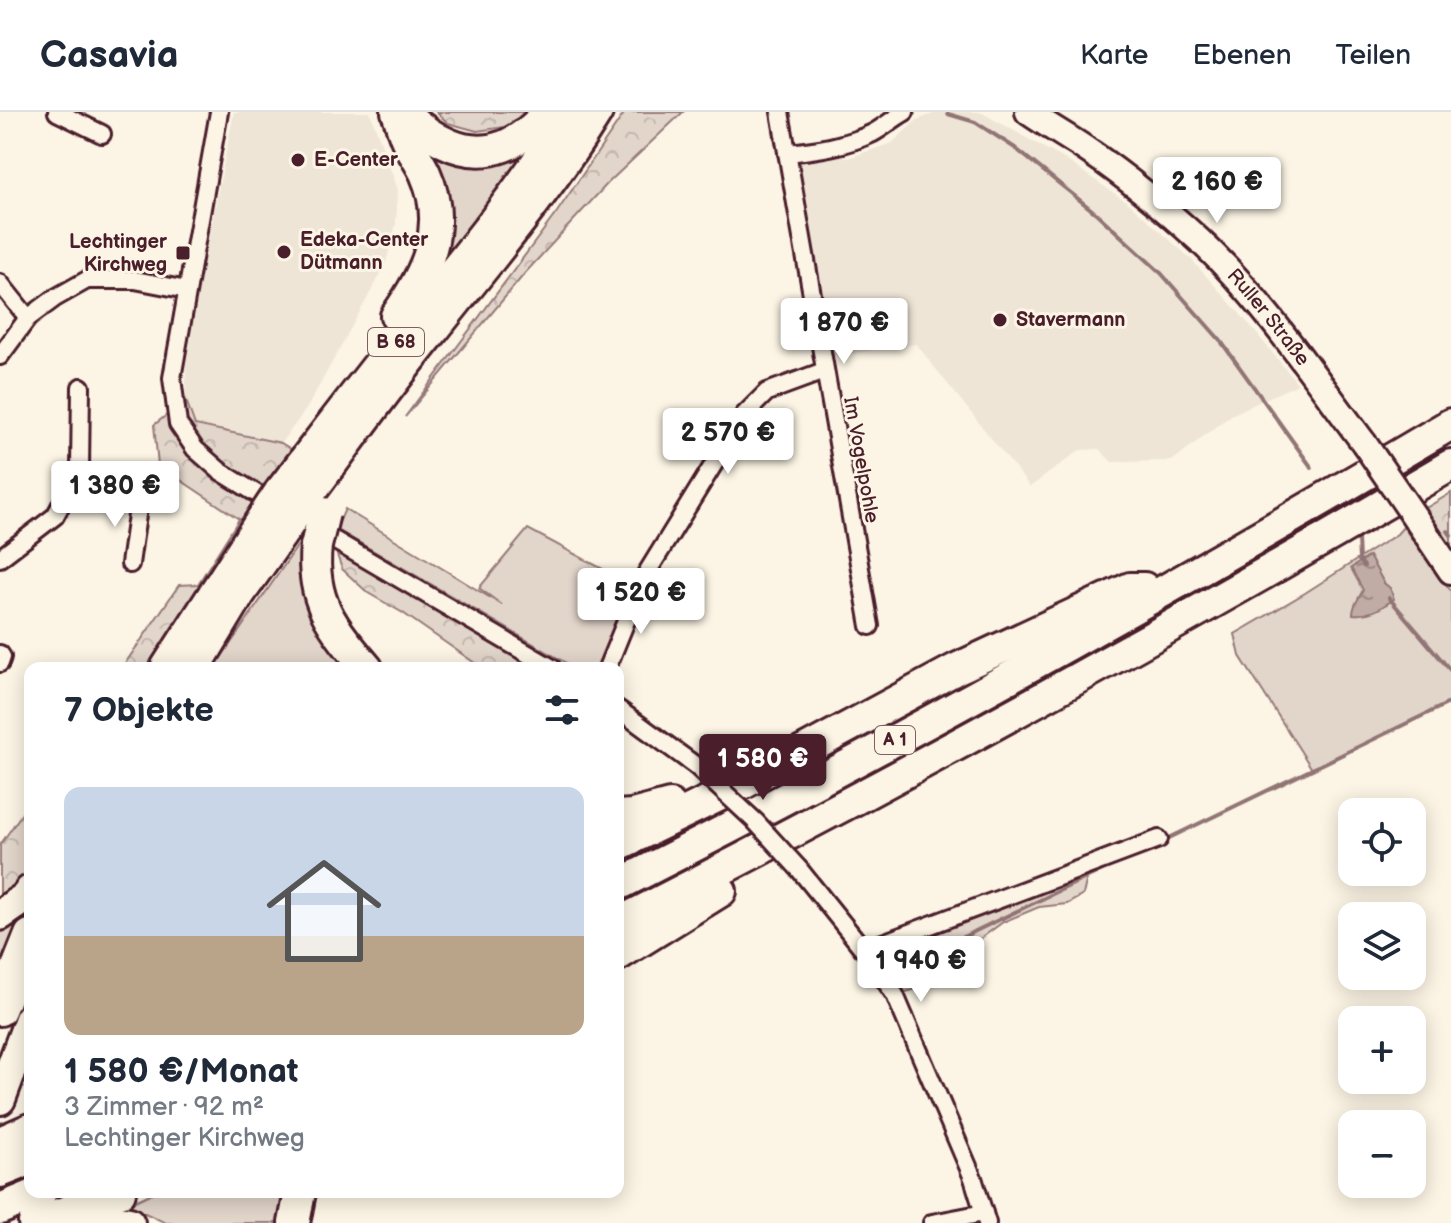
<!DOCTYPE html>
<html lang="de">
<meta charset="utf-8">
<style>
body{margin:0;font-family:"Balsamiq Sans",sans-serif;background:#f6f6f7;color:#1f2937;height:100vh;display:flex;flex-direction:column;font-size:30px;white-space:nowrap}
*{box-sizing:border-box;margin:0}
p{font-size:26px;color:#747a83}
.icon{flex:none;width:44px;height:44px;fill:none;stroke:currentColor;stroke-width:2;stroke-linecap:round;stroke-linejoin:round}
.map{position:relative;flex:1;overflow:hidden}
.sheet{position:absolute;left:24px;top:550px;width:600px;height:536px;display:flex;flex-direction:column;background:#fff;border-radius:16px;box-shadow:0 4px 20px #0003}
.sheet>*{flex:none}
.fabs{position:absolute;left:1338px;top:686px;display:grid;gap:16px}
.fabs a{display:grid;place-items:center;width:88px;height:88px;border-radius:16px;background:#fff;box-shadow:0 4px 20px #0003;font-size:40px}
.price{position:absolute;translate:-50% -68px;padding:0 18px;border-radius:8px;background:#fff;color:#222;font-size:26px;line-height:52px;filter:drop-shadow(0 2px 4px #0008)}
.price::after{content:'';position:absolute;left:50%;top:48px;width:24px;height:18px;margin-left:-12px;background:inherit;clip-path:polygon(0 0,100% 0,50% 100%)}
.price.selected{background:#4a1f2b;color:#fff}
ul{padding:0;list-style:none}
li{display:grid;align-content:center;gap:16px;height:424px;padding:0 40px}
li+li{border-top:2px solid #e0e1e3}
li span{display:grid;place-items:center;height:248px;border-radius:16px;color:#555}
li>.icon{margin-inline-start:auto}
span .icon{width:144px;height:144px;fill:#fffc;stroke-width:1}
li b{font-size:34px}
h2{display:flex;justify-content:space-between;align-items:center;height:96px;padding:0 40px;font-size:34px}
header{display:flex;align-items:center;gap:48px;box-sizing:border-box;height:112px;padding:0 40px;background:#fff;border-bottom:2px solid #e0e1e3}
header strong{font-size:38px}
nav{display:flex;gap:44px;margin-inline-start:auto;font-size:28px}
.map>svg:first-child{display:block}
</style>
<header>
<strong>Casavia</strong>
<nav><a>Karte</a><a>Ebenen</a><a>Teilen</a></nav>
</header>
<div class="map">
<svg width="1451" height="1111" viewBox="0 0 1451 1111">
<defs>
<pattern id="forest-crowns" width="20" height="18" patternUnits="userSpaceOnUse" patternTransform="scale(2)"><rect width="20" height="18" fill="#e2d5ca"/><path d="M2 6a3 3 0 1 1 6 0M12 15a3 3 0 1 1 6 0" fill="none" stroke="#c3b6ae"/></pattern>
<pattern id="water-ripples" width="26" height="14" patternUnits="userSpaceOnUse" patternTransform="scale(2)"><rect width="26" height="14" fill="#c0aca5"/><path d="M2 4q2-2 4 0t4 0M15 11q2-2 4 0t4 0" fill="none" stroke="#9e8b87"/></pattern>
</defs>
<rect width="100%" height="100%" fill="#fcf5e5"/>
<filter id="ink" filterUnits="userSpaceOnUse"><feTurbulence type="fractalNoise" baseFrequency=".0125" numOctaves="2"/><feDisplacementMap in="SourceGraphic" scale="16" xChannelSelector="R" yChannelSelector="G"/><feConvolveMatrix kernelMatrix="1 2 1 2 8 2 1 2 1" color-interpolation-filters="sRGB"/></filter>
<g filter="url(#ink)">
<g fill="#eee5d7">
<path d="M234 0H370L398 78 396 112 385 154 307 296 281 331 195 313 186 288V254L199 174Z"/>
<path d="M938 0H979L984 2 1066 48 1130 92 1191 147 1249 212 1298 272 1231 303 1172 349 1112 350 1099 337 1080 338 1030 375 916 232 822 246 787 41 826 37 848 46 892 31 917 8Z"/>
</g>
<g fill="#e2d5ca" stroke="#967a7a" stroke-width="2">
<path d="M419 24 536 31 409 199 434 154Z"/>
<path d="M345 397 502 493 479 476 528 417 629 471 609 540 595 556H575L336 417Z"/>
<path d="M1403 415 1451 479V590L1312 657 1240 544 1235 522 1305 481 1397 422Z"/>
<path d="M305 431 356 556H214L298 433Z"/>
<path d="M1147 736 1087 765 1083 783 1067 792 1039 795 1003 810 980 827 958 837 951 849 952 867 895 883 864 838Z"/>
<path d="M22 799 0 852V811Z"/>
<path d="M154 1080H290L283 1111H166L145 1101 120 1096Z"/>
</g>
<g fill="url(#forest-crowns)" stroke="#967a7a" stroke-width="2">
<path d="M436 0H535L512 14 477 19 448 11Z"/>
<path d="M625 0H683L608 71 526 160 405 305 557 100Z"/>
<path d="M186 288 195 313 281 331 294 339 153 556H122L179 473 198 472 239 407 158 353 154 313Z"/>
<path d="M1451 381V434L1426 396Z"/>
<path d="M336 440 549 556H482L403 501 368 481 342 457Z"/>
<path d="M30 690V758L17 778 0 792V733Z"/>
</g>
<path fill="url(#water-ripples)" stroke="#917474" stroke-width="2" d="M1369 444 1384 471 1390 476 1394 487C1381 496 1370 504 1353 502 1353 492 1359 487 1363 478L1351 456Z"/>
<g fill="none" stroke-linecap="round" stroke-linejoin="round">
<g stroke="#917474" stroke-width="4">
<path d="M948 2 975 10 1015 36 1097 102 1161 161 1220 228 1312 356"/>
<path d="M1448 419 1451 423"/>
<path d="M1358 426 1359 448 1364 454"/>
<path d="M1389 486 1451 559"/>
<path d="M1165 728 1451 590"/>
<path d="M907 852 1117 751"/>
</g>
<defs>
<g id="street">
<path d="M57 0 102 22"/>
<path d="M219 0 172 266 178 312 195 337 220 359 278 395"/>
<path d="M780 0 870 514"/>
<path d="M787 41C816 38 846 34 873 21 884 15 894 6 905 0"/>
<path d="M0 171 28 206"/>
<path d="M0 244 28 206 55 186 87 168H135L187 178"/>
<path d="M71 377 139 389 169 364"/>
<path d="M315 417 552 556"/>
<path d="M0 446 55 404 80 358 81 275"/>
<path d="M130 452 139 389"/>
<path d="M0 542 2 545 0 551"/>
<path d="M607 556 643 467 744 303 767 280 824 259"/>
<path d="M618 597 696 654"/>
<path d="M799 757 864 838 895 883 973 1066 987 1111"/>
<path d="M864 838 1159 727"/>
<path d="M932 1111 984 1101"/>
</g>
<g id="secondary">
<path id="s1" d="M1028 0C1048 14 1070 26 1090 40 1128 66 1164 96 1199 128 1262 187 1312 262 1364 331"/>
<path d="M1416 407 1451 459"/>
</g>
<g id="highway">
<path d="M403 0C430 26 465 49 504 34 522 27 536 13 549 0"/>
<path d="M396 204C427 160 449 115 425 61 419 48 410 37 405 24 402 16 400 8 397 0"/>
<path d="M279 381C320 328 360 275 402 223 461 151 521 79 570 0"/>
<path d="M304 389C347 332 388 274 433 219 489 148 549 78 597 0"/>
<path d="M316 434C310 489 333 516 367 556"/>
<path d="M166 556 265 402"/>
<path d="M195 556 239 483 286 416"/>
<path d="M618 704 632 703 670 693"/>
<path d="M618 733 741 673 956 557 1130 476H1144"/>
<path d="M618 773C901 630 1178 474 1451 312"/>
<path d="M0 803 26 785 30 779"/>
<path d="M618 811C900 667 1178 514 1451 353"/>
<path d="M618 843 721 779"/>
<path d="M0 898 30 823"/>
<path d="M0 987 30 907"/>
<path d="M0 1030 30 1017"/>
<path d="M0 1060 30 1048"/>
<path d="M0 1097 41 1080"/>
<path d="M34 1111 120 1080"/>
<path d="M68 1111C89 1106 109 1107 129 1111"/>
<path d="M294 1111 300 1080"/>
</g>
</defs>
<use href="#street" stroke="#4a1f2b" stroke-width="22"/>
<use href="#secondary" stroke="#4a1f2b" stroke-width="30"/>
<use href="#highway" stroke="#4a1f2b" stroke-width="36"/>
<use href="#street" stroke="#fcf5e5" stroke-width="16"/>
<use href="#secondary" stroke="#fcf5e5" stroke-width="24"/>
<use href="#highway" stroke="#fcf5e5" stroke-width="30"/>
<defs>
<path id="street-bridge" d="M696 654 755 709 799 757"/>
<path id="secondary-bridge" d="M1364 331 1416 407"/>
<g id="highway-bridge">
<path d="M265 402 279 381"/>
<path d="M286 416 304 389"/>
<path d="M316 434 324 401"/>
</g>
</defs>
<use href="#street-bridge" stroke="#4a1f2b" stroke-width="22" stroke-linecap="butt"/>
<use href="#secondary-bridge" stroke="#4a1f2b" stroke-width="30" stroke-linecap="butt"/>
<use href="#highway-bridge" stroke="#4a1f2b" stroke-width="36" stroke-linecap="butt"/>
<use href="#street-bridge" stroke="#fcf5e5" stroke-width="16"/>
<use href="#secondary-bridge" stroke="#fcf5e5" stroke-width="24"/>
<use href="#highway-bridge" stroke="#fcf5e5" stroke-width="30"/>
</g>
</g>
<g fill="#4a1f2b" stroke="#fcf5e5" stroke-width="3">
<circle cx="298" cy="48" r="8"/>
<circle cx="284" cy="140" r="8"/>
<rect x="175" y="133" width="16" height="16" rx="4"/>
<circle cx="1000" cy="208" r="8"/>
</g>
<g text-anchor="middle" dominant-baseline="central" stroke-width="6" stroke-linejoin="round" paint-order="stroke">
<g fill="#fcf5e5" stroke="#7f5f63" stroke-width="2">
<rect x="368" y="216" width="56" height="28" rx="6"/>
<rect x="875" y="614" width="40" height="28" rx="6"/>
</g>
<g font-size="18" font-weight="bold" fill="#4a1f2b">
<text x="396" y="230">B 68</text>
<text x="895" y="628">A 1</text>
</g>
<g font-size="20" font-weight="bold" fill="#4a1f2b" stroke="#fcf5e5" text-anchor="start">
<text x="314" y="48">E-Center</text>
<text x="300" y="128">Edeka-Center<tspan x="300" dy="23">Dütmann</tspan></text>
<text x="167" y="130" text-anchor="end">Lechtinger<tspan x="167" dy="23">Kirchweg</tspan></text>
<text x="1016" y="208">Stavermann</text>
</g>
<g font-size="20" fill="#4a1f2b" stroke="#fcf5e5">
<text stroke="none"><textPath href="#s1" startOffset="318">Ruller Straße</textPath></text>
<text transform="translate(861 348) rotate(80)">Im Vogelpohle</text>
</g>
</g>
</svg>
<div class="fabs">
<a><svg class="icon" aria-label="locate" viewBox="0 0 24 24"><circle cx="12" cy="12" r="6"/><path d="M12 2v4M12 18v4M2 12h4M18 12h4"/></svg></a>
<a><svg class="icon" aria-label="layers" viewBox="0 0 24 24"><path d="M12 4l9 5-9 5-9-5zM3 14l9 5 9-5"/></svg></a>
<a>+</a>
<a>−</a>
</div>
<b class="price" style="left:1217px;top:113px">2 160 €</b>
<b class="price" style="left:844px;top:254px">1 870 €</b>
<b class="price" style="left:728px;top:364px">2 570 €</b>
<b class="price" style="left:115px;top:417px">1 380 €</b>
<b class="price" style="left:641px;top:524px">1 520 €</b>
<b class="price selected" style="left:763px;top:690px">1 580 €</b>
<b class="price" style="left:921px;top:892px">1 940 €</b>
<section class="sheet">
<h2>7 Objekte<svg class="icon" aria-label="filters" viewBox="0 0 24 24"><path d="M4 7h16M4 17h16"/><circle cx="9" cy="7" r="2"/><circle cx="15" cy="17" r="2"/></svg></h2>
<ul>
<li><span style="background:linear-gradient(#c9d6e8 60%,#b9a48a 0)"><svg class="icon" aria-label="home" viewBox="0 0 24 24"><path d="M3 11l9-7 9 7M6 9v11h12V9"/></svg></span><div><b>1 580 €/Monat</b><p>3 Zimmer · 92 m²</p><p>Lechtinger Kirchweg</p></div></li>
</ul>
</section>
</div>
